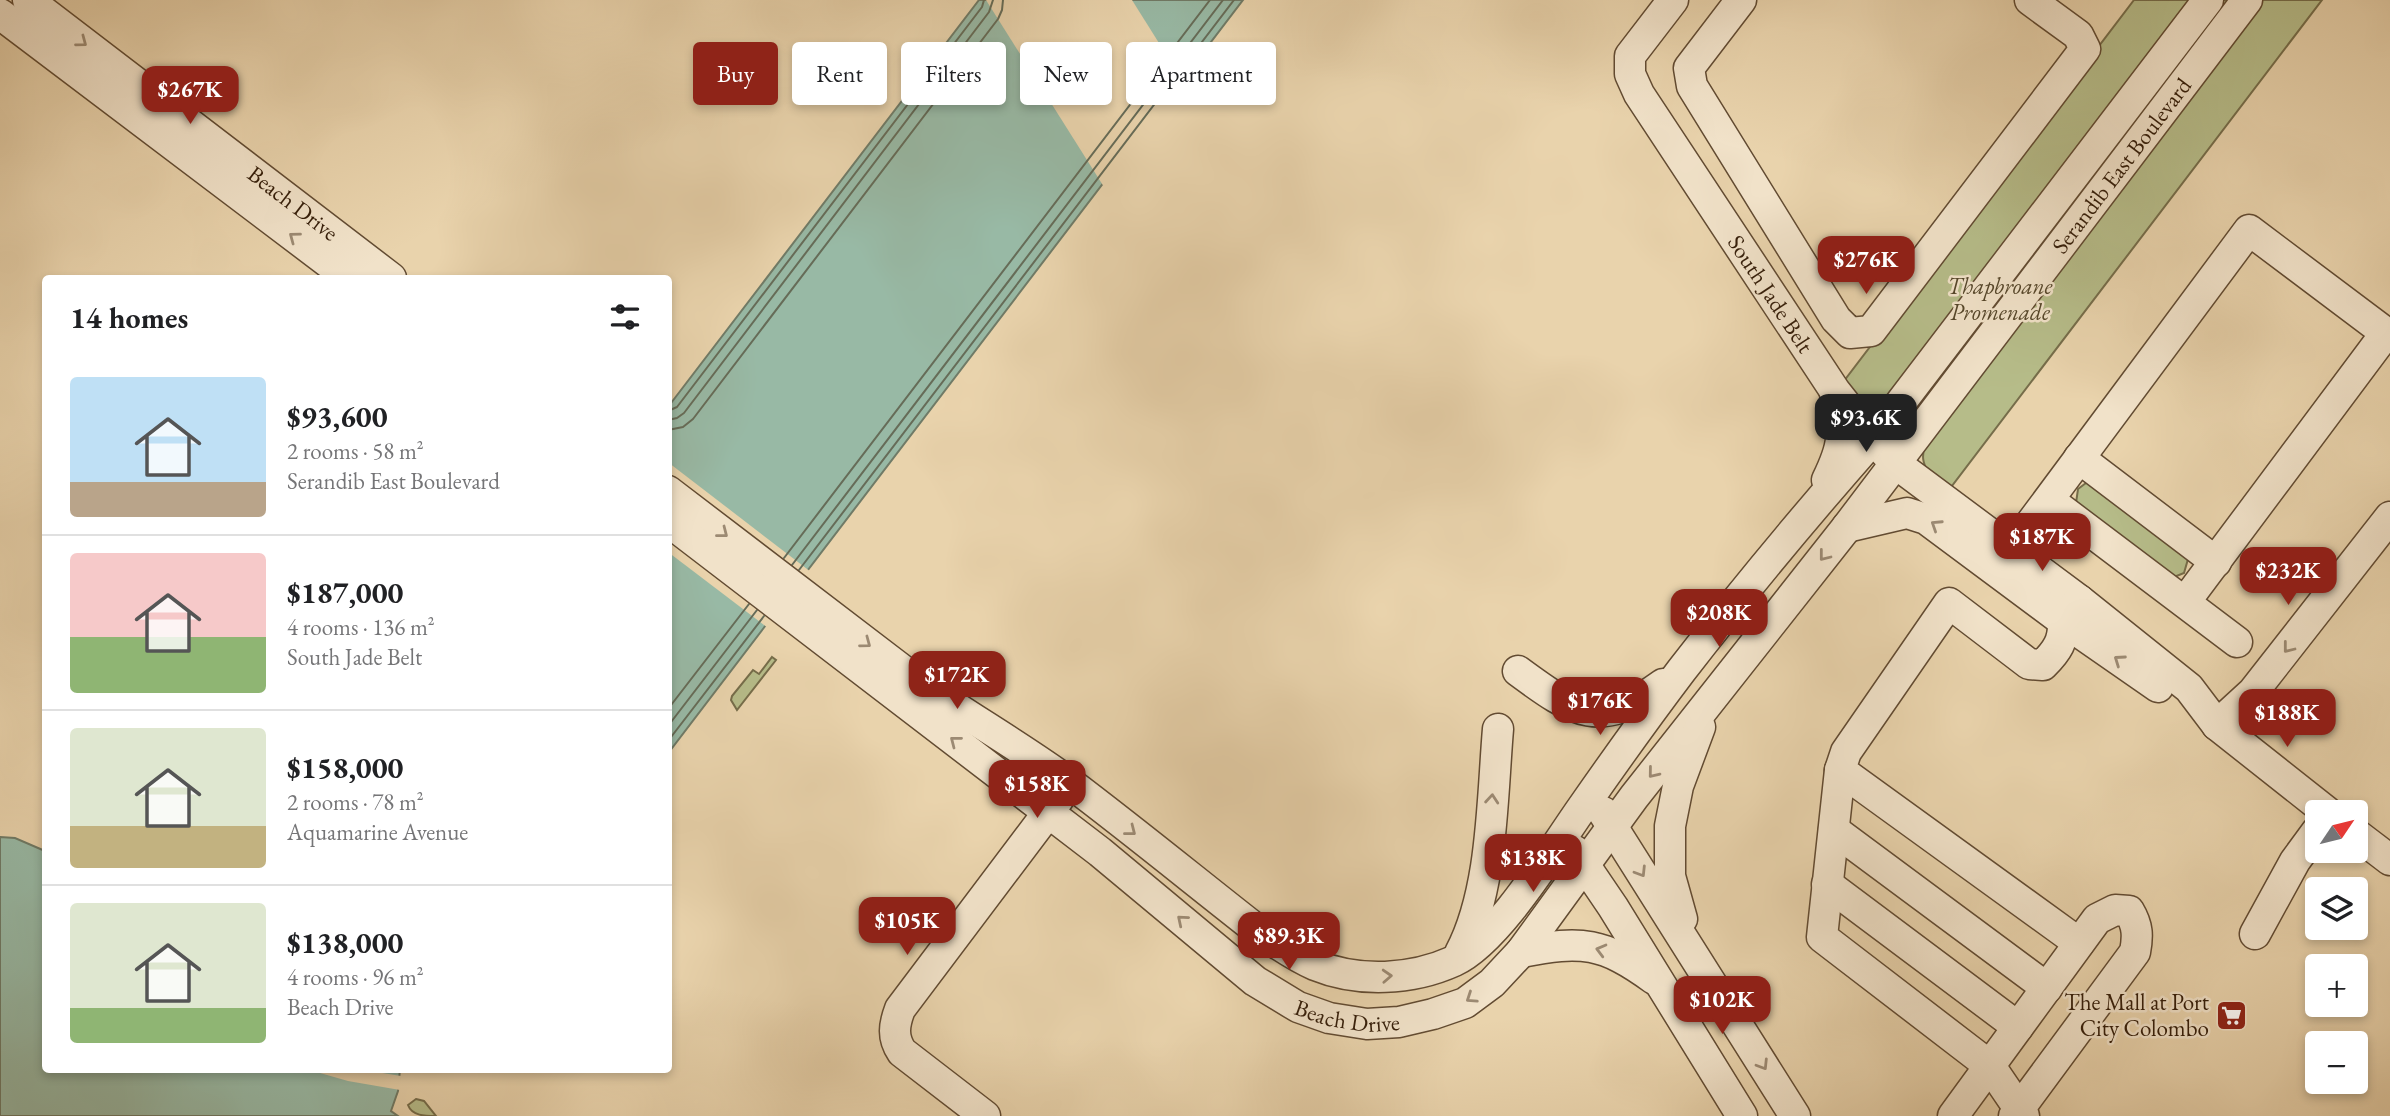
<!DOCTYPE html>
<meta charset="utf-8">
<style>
body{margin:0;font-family:"EB Garamond",serif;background:#f2f2f2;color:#202124;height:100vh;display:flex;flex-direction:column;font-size:26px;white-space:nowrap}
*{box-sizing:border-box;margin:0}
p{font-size:23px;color:#757577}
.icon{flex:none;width:38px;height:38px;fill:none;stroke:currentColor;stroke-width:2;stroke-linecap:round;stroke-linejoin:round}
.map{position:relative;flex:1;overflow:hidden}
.panel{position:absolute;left:42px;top:275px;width:630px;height:798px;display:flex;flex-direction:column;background:#fff;border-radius:7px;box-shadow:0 4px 10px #0003}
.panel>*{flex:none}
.banner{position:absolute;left:693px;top:42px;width:665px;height:63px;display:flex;gap:14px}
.needle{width:46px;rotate:55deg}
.tools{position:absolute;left:2305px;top:800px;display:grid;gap:14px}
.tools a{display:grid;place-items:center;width:63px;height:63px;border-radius:7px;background:#fff;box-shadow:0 4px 10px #0003;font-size:35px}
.price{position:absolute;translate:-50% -60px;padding:0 16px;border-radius:14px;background:#8f2418;color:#fff;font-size:23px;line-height:46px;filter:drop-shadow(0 2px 4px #0008)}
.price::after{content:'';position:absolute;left:50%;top:42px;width:21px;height:16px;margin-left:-10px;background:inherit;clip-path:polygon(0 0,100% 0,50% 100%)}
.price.on{background:#222;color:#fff}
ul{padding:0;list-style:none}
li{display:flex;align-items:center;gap:21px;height:175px;padding:0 28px}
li+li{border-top:2px solid #e0e0e0}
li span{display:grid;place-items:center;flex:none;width:196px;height:140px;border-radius:7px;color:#555}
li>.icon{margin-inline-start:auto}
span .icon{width:84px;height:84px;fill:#fffc;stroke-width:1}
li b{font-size:30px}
h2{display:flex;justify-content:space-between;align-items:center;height:84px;padding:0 28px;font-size:30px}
.chip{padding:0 24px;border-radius:7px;background:#fff;box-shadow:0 4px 10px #0003;font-size:24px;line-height:63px}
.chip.on{background:#8f2418;color:#fff}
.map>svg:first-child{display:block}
</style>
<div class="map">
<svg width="2390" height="1116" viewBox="0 0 2390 1116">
<rect width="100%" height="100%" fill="#e9d3ac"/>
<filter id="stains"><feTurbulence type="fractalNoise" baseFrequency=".00286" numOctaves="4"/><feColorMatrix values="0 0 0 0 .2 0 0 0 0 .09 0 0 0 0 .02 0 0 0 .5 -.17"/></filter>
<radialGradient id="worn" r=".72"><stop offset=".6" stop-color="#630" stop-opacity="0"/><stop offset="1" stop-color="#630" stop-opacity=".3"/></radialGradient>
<g fill="#b6bc89" stroke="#766d4a" stroke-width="2">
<path d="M2134 0H2322L1945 495C1919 461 1918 463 1932 422L1898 397C1868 413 1864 406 1844 381Z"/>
<path d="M2086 483H2091L2188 559 2184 573 2174 577 2076 503 2078 489Z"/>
<path d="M772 657 776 660 737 710 731 700 732 696 753 670 759 674Z"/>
<path d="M416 1099 424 1101 436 1116C425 1116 412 1116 408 1105Z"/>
</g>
<g fill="#98b9a5" stroke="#707b67" stroke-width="2">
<path d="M979 0H1243L669 752 668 407Z"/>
<path d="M0 837 15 838 45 851 46 1069H400L398 1091 391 1111 398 1116H0Z"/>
</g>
<g fill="#e9d3ac">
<path d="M986 0H1132L1184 83 1104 187Z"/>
<path d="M669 463 811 572 768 628 668 552Z"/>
<path d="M306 1069H358L401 1076 400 1090 348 1081Z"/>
</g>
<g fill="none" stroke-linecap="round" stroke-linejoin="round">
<g stroke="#666c58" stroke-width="2">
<path d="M668 411 677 407 982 7 984 0"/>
<path d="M668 420 677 418 684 413 989 12 993 0"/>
<path d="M668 430 683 427 693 419 998 19 1002 10 1003 0"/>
<path d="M784 558 1210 0"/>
<path d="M792 565 1223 0"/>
<path d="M799 570 1234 0"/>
<path d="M668 709 749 604"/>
<path d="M668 726 757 610"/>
<path d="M668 741 764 616"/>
</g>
<defs>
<g id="minor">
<path id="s1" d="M28 0 391 278"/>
<path id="s2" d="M1673 0 1630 56V74L1639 94 1835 391 1873 439 1895 463 2079 600 2189 688 2217 725 2327 812"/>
<path d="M1741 0 1689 68 1692 86 1836 319 1850 333 1871 331 2085 49 2078 35 2030 0"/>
<path d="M0 14 349 278"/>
<path d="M2079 458 2216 562"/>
<path d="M1827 480C1845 443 1844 434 1835 394"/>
<path d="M668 491 918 682C968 717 1021 747 1070 783 1135 832 1197 883 1261 933 1278 944 1296 957 1315 965 1359 983 1412 980 1454 961 1498 941 1553 849 1582 808 1614 762 1647 716 1681 671 1742 592 1807 514 1873 439L2208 0"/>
<path d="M2049 500 2237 642"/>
<path id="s3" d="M668 521 1100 852 1255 981 1298 1007 1329 1018 1367 1024 1399 1022 1433 1014 1465 1003 1492 983 1521 952 1634 797 1847 527 2247 0"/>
<path d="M1847 527 1907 513 1926 519 2063 621 2158 687"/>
<path d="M2011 550 2249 230 2386 333 2185 602"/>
<path d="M2079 600 2063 621C2064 641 2057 651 2043 665L2029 664 1949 603 1846 752 1840 770 2079 943"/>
<path d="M1518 671C1575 713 1600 730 1663 684"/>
<path d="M2217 725 2253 692 2390 517"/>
<path d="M1840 770 1822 937 1990 1066 2024 1116"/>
<path d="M1603 812 1795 1116"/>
<path d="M1834 830 2047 988"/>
<path d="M2356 834 2390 860"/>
<path d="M1575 851 1613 907 1742 1116"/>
<path d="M1827 884 2018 1027"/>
<path d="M1682 919 1670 876V826L1678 786 1700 727"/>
<path d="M2255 934 2295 861 2317 831"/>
<path d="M1521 952C1582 940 1603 942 1654 979"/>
<path d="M1460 953C1493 891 1492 799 1498 729"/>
<path d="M985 1116 902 1052C892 1037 894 1025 900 1009L1059 798"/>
<path d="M1953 1116 2097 919 2115 910 2129 911C2138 926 2138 936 2135 952L2014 1116"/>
</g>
</defs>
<use href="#minor" stroke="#624b32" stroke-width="33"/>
<use href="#minor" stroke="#f1e2c9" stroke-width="30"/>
</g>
<defs><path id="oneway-chevron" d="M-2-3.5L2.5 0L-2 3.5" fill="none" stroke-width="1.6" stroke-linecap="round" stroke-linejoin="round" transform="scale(1.75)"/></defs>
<g stroke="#9c8a73">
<use href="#oneway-chevron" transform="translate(82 42) rotate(37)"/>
<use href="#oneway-chevron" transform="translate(294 237) rotate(-143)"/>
<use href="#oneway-chevron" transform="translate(1936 525) rotate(-147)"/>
<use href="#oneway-chevron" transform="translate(723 533) rotate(38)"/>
<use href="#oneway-chevron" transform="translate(1824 556) rotate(128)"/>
<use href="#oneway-chevron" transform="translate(866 643) rotate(37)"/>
<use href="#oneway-chevron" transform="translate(2288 648) rotate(128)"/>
<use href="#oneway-chevron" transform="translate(2119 660) rotate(-145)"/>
<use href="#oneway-chevron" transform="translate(955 741) rotate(-142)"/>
<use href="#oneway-chevron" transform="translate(1653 773) rotate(129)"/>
<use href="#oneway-chevron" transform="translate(1492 799) rotate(-85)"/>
<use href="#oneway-chevron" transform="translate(1131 831) rotate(38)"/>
<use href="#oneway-chevron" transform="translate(1641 872) rotate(58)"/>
<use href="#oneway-chevron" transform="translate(1182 920) rotate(-140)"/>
<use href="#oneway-chevron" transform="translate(1601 950) rotate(-165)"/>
<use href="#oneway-chevron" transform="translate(1387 976) rotate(-3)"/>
<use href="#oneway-chevron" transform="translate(1471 998) rotate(146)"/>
<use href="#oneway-chevron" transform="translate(1763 1065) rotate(58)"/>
</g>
<defs>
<symbol id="supermarket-square" viewBox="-11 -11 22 22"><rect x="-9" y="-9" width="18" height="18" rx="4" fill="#8f2418" stroke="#f1e2c9"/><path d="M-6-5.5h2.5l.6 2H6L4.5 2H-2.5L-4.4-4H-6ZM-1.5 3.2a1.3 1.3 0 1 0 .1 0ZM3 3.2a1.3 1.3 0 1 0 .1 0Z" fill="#fff"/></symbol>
</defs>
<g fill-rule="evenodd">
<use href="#supermarket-square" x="2214" y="998" width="35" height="35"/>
</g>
<g text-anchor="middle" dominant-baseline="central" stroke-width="5" stroke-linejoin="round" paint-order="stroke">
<g font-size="23" fill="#351e0a" stroke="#f1e2c9">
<text stroke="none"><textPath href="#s3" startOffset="2034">Serandib East Boulevard</textPath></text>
<text stroke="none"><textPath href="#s1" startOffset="334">Beach Drive</textPath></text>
<text stroke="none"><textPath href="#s2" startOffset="350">South Jade Belt</textPath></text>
<text stroke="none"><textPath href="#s3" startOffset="847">Beach Drive</textPath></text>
</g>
<g font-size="23" font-style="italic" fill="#55462a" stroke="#f1e2c9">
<text x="2000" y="286">Thapbroane<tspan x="2000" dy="26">Promenade</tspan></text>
</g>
<g font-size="23" fill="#351e0a" stroke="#f1e2c9" text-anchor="end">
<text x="2209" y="1002">The Mall at Port<tspan x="2209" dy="26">City Colombo</tspan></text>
</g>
</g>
<rect width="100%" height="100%" filter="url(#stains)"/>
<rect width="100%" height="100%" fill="url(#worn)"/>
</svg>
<div class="tools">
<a><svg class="needle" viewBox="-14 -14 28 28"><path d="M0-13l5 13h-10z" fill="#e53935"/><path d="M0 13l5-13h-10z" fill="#757577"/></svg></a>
<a><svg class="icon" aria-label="layers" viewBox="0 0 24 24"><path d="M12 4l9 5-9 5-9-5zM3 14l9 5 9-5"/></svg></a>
<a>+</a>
<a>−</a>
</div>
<b class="price" style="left:190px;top:126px">$267K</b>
<b class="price" style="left:1866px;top:296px">$276K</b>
<b class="price on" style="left:1866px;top:454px">$93.6K</b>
<b class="price" style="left:2042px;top:573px">$187K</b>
<b class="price" style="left:2288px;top:607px">$232K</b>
<b class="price" style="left:1719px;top:649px">$208K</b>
<b class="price" style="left:957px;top:711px">$172K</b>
<b class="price" style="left:1600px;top:737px">$176K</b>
<b class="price" style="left:2287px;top:749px">$188K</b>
<b class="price" style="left:1037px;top:820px">$158K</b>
<b class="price" style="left:1533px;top:894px">$138K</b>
<b class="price" style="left:907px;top:957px">$105K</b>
<b class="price" style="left:1289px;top:972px">$89.3K</b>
<b class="price" style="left:1722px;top:1036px">$102K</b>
<div class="banner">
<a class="chip on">Buy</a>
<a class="chip">Rent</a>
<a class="chip">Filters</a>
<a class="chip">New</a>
<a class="chip">Apartment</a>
</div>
<section class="panel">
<h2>14 homes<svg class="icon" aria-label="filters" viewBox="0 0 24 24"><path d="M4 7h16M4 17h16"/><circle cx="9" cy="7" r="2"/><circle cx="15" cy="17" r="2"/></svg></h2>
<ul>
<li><span style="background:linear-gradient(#bfe0f5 75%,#b9a48a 0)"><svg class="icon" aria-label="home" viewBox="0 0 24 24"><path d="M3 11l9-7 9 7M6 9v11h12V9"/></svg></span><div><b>$93,600</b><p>2 rooms · 58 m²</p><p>Serandib East Boulevard</p></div></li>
<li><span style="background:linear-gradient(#f6c9c9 60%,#8fb573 0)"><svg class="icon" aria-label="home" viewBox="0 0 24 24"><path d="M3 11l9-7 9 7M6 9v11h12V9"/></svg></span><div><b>$187,000</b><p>4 rooms · 136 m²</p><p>South Jade Belt</p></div></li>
<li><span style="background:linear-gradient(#dfe7d0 70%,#c2b280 0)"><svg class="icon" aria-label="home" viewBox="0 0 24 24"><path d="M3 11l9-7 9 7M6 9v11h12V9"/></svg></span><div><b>$158,000</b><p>2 rooms · 78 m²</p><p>Aquamarine Avenue</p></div></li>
<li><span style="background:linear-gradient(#dfe7d0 75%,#8fb573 0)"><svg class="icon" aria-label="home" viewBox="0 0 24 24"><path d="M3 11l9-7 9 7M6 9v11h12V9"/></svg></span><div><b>$138,000</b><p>4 rooms · 96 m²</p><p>Beach Drive</p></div></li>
</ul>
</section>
</div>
